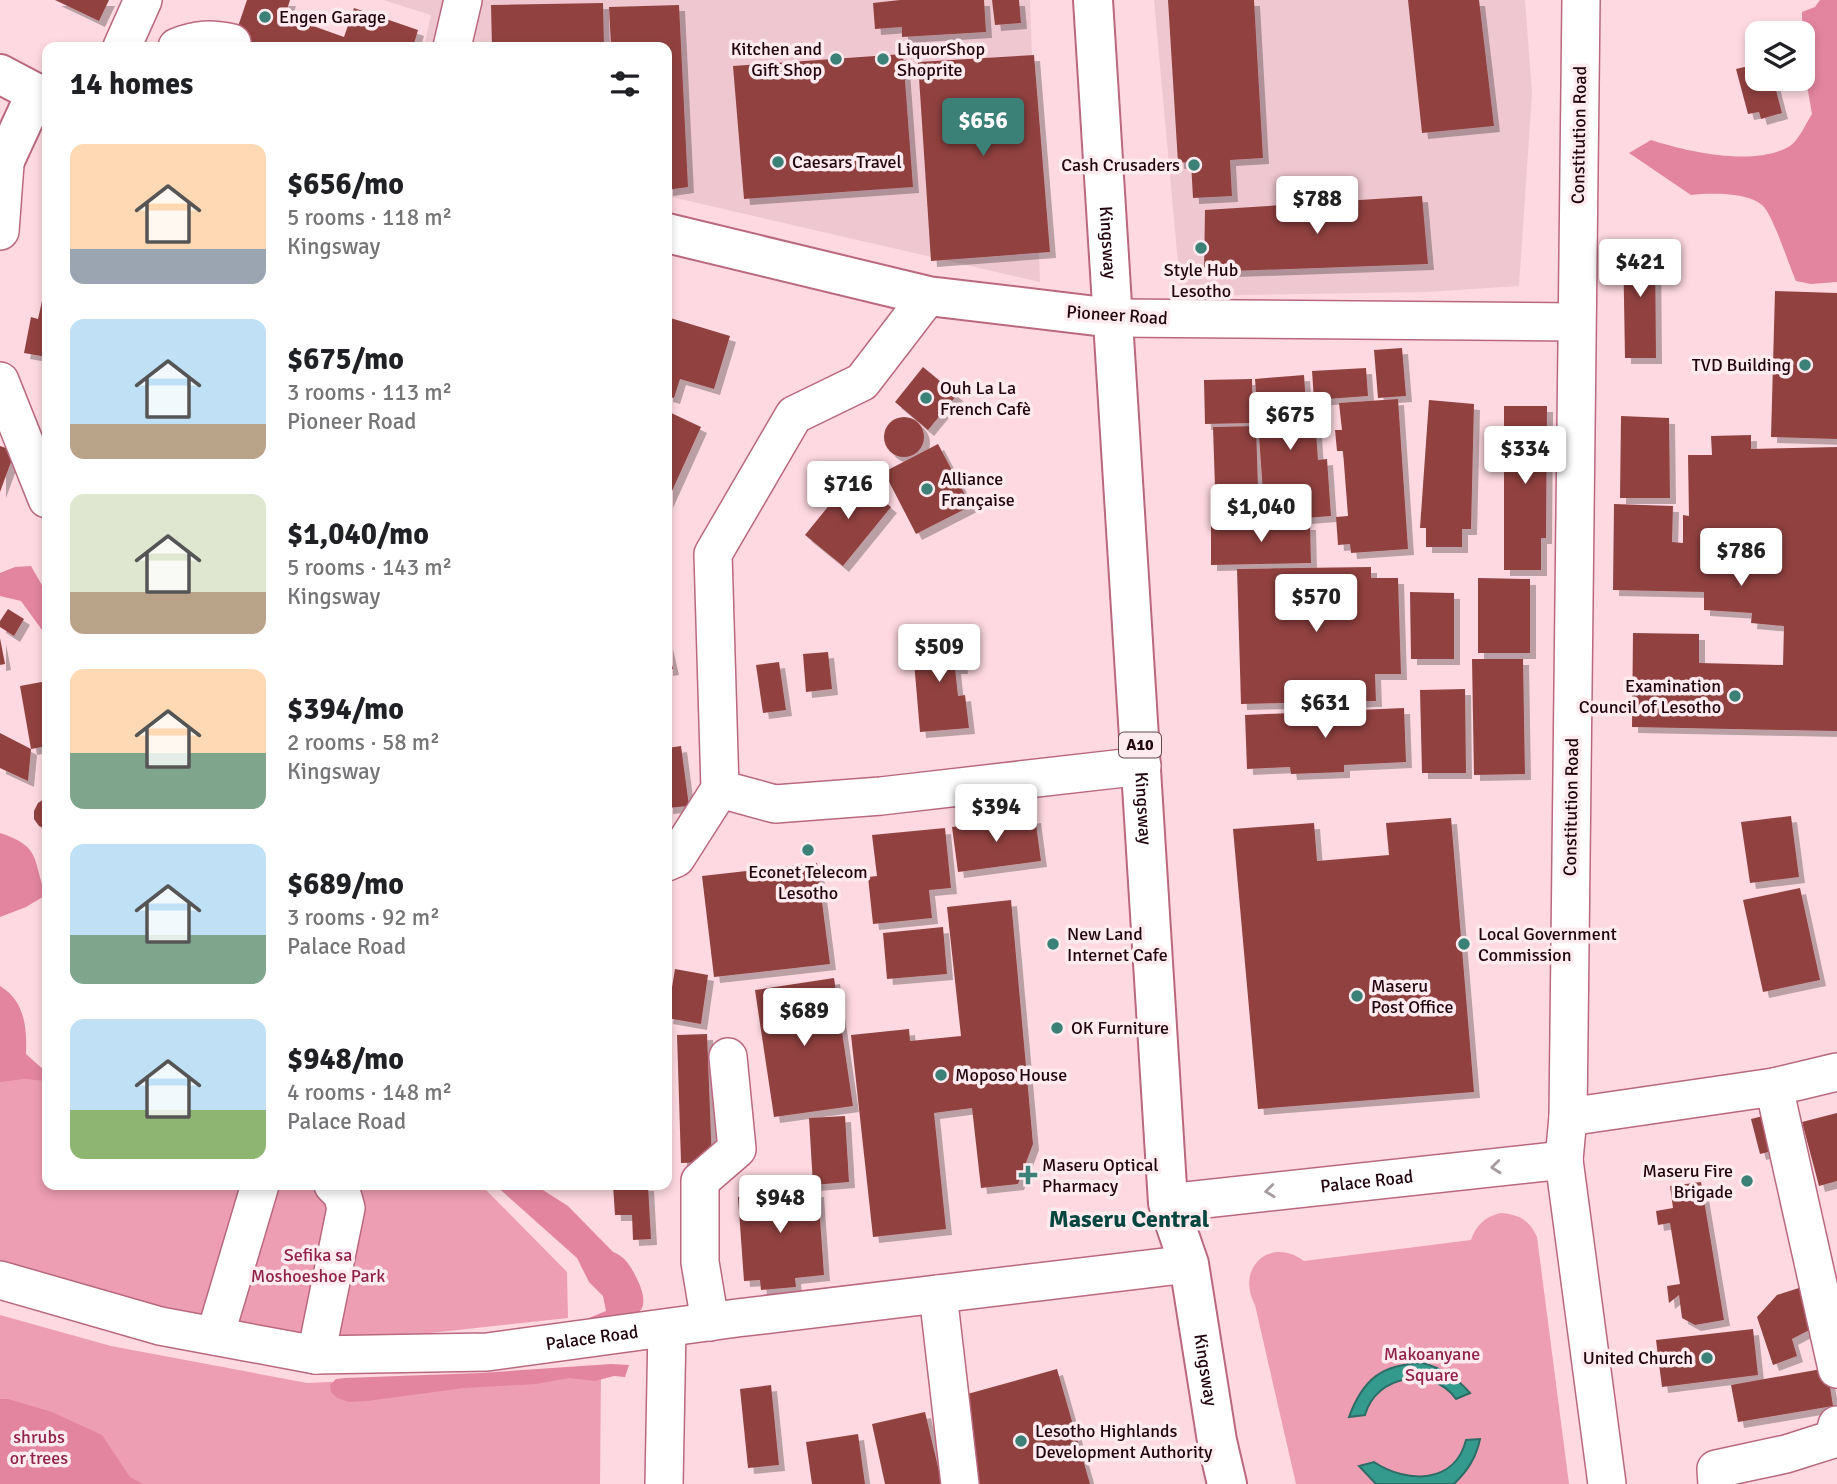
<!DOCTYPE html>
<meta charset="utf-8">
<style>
body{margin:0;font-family:Signika,sans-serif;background:#f6f6f6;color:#202124;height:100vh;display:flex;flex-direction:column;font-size:26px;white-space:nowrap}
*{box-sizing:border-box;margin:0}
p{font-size:23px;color:#757577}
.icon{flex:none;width:38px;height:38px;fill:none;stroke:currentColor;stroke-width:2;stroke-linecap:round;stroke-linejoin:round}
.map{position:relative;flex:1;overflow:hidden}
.sheet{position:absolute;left:42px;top:42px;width:630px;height:1148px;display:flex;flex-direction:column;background:#fff;border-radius:14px;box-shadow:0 4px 10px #0003}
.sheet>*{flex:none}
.fabs{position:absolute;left:1745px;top:21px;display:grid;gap:14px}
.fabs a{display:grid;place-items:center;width:70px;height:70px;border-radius:14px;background:#fff;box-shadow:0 4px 10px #0003;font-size:35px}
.price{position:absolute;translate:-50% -60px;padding:0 16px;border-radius:7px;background:#fff;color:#222;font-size:23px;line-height:46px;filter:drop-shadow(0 2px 4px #0008)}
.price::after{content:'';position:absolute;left:50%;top:42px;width:21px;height:16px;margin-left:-10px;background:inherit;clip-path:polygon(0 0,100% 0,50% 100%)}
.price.current{background:#3b8177;color:#fff}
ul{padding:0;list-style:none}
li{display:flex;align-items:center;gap:21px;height:175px;padding:0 28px}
li span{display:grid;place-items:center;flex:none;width:196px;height:140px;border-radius:14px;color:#555}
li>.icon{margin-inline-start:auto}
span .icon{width:84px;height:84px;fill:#fffc;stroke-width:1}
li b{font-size:30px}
h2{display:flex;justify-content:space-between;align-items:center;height:84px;padding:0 28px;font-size:30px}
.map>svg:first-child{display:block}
</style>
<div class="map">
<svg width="1837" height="1484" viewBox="0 0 1837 1484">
<defs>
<filter id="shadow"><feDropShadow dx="6" dy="6" stdDeviation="0" flood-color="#0004"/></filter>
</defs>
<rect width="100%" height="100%" fill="#fed9e1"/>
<g fill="#efc7d0">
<path d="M383 0H1030L1040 282 667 196V47H424L431 15Z"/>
<path d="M1154 0H1525L1532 93 1519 286 1426 292 1181 296Z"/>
</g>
<g fill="#ee9eb2">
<path d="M47 1067V1185H481L567 1272 568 1318 313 1346 93 1295 0 1261V1074Z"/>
<path d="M1500 1213C1518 1214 1530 1220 1537 1237L1569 1484H1296L1255 1305C1235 1268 1270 1236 1304 1261L1471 1240C1476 1225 1485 1217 1500 1213Z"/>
<path d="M0 1315 111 1346 307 1383 601 1370 600 1484H0Z"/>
</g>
<g fill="#e3859e">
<path d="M1820 0H1837V282L1811 284 1796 281C1789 266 1773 214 1762 205 1747 192 1710 193 1691 195L1629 153 1651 140C1688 152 1755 167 1790 146 1799 140 1806 123 1812 114L1803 62 1802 12 1815 7Z"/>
<path d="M31 566 47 594V627L42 630 21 601 0 596V573L15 567Z"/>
<path d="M0 833C42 847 32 859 46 895L26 907 0 917Z"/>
<path d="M0 986C25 1001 27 1028 26 1054L47 1073V1081L24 1079 0 1082Z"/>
<path d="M495 1185H535L568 1206 613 1252C624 1256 630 1265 635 1275 640 1284 648 1302 640 1311 627 1326 590 1327 572 1325L606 1311 603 1296 589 1282 577 1258Z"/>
<path d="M611 1364 629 1365 625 1377 614 1376 595 1381 569 1378 536 1384 464 1388 367 1401 350 1402 337 1398 331 1392 330 1385 336 1379 345 1378 480 1373Z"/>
<path d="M0 1399H8L52 1412 102 1435 130 1477 143 1484H0Z"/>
</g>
<g fill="#339a8d" stroke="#2e6d67" stroke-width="2">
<path d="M1423 1363C1443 1369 1456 1377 1470 1393L1456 1399C1432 1365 1376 1375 1365 1415L1349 1417C1363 1379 1382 1364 1423 1363Z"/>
<path d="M1480 1439C1476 1458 1468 1470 1454 1484H1376L1359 1466 1374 1462C1407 1484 1455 1484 1466 1440Z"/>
</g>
<g fill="#914341" filter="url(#shadow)">
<path d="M55 0H109L99 21Z"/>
<path d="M247 0H290L285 16 344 37 354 8 418 30 413 47H231Z"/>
<path d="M900 0H984L986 32 902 37V27L875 29 873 3Z"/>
<path d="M992 0H1019L1021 23 995 25Z"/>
<path d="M1168 0H1254L1263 158 1230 160 1232 196 1193 198 1191 162 1178 163Z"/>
<path d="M1408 0H1479L1494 126 1422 133Z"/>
<path d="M603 3 604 47H492L491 5Z"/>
<path d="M679 5 688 187 667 190V47H611L609 7Z"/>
<path d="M903 54 913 187 744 199 733 66Z"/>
<path d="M1034 55 1050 252 931 261 918 62Z"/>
<path d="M1757 64V79H1773L1782 113 1761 119 1759 112 1748 114 1736 69Z"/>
<path d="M1422 196 1428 264 1204 272 1205 210Z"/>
<path d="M1623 241H1655L1656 358H1625Z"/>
<path d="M1775 291 1837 293V439L1771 437Z"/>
<path d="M44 292H47V357L24 353 31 317 38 319Z"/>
<path d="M667 317 730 336 714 389 680 379 674 398 667 396Z"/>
<path d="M1402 348 1406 396 1378 398 1374 350Z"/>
<path d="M923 367 957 395 928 430 895 402Z"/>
<path d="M1366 368 1368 396 1314 400 1312 371Z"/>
<path d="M1304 375 1306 405 1314 404 1318 460 1327 459 1331 516 1265 521 1255 379Z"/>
<path d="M1252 379 1253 423 1205 424 1204 380Z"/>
<path d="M1398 399 1408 549 1351 553 1350 544 1338 545 1336 517 1348 516 1343 451H1337L1335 430H1342L1339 403Z"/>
<path d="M1429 400 1474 404 1471 529H1462V547H1426V528H1420Z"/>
<path d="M1504 406H1547L1546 538H1541V570H1504Z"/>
<path d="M667 411 701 427 667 502Z"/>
<path d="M1621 416 1669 418 1670 498H1620Z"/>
<circle cx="904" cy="437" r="20"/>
<path d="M1256 426 1259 517 1216 519 1213 427Z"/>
<path d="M1751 435V449L1837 447V731L1632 727 1633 633 1699 634V663L1783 665 1784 626 1751 623 1752 613 1704 610V592L1613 590 1614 504 1673 506 1672 542 1683 543V515L1689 516 1688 455H1712L1711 436Z"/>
<path d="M938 444 971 506 916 534 884 472Z"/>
<path d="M0 446 15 451 0 492Z"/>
<path d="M853 476 891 507 843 566 805 535Z"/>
<path d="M1310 524 1311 563 1211 565V525Z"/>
<path d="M1371 567V578H1398L1401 674H1375L1376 701 1241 704 1237 569Z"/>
<path d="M1478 578 1530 579V653H1478Z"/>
<path d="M1410 592 1454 593V659H1411Z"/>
<path d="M8 609 24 619 14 636 0 627V621Z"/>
<path d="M959 635 962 668H955L958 696 965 695 969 728 920 732 912 638Z"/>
<path d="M0 638 5 664 0 665Z"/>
<path d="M667 643 673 669 667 670Z"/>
<path d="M828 652 832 689 806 692 803 654Z"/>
<path d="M1472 659H1523L1525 774 1474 775Z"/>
<path d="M779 662 786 710 763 713 756 665Z"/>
<path d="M47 681V746L31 749 20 686Z"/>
<path d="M1465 689 1466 773H1422L1420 690Z"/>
<path d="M1404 708 1406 762 1344 765V772L1291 774 1290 767 1247 769 1245 715Z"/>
<path d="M0 733 31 749 28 781 0 768Z"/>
<path d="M681 746 689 806 667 808V748Z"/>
<path d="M44 799H47V830L39 826 34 819V811L38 803Z"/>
<path d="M1791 816 1799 877 1750 883 1741 822Z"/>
<path d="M1035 817 1041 861 958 872 952 827Z"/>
<path d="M1451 818 1474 1092 1258 1109 1233 829 1314 823 1317 861 1389 855 1386 823Z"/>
<path d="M945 828 951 888 929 890 932 918 873 924 868 877 877 876 872 835Z"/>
<path d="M817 863 830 964 714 977 702 876Z"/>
<path d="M1800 888 1820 980 1763 992 1743 900Z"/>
<path d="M1011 900 1033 1144 1018 1184 981 1188 972 1108 934 1113 946 1229 873 1237 851 1035 909 1029 910 1041 961 1036 947 907Z"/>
<path d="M943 927 947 974 887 979 883 933Z"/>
<path d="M675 969 708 975 701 1024 667 1018Z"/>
<path d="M834 978 853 1106 774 1117 755 990Z"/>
<path d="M707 1034 712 1162 681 1163 677 1035Z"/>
<path d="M1837 1113V1181L1819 1186 1802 1122Z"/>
<path d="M1771 1114 1780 1149 1760 1154 1751 1119Z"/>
<path d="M845 1116 849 1182 813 1185 809 1118Z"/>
<path d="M784 1178 785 1193 818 1191 824 1275 795 1278 796 1287 761 1290 760 1280 744 1281 738 1197 751 1196 750 1181Z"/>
<path d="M1701 1182 1724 1320 1695 1325 1682 1318 1679 1295 1669 1303 1667 1286 1680 1284 1670 1223 1658 1225 1656 1211 1673 1208 1670 1186Z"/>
<path d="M613 1185H648L651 1239 633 1240 632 1215H615Z"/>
<path d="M1802 1287 1815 1327 1792 1339 1797 1356 1773 1365 1757 1317 1777 1295Z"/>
<path d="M1753 1329 1758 1375 1662 1387 1656 1340Z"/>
<path d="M1827 1368 1833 1406 1738 1422 1731 1385Z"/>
<path d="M1057 1369 1090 1484H978L953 1398Z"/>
<path d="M771 1385 779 1465 748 1468 740 1389Z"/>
<path d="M925 1412 942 1484H885L872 1424Z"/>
<path d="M858 1434 865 1484H812L806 1442Z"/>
</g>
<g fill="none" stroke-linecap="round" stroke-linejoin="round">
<defs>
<g id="minor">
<path d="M1581 0 1568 1117 1564 1160 1607 1484"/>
<path d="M122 47 143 0"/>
<path d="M177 47C196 39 212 38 232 43"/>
<path d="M452 47 463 0"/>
<path d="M0 231 5 164"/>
<path d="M1113 318 1576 322"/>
<path d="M0 381 47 499"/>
<path d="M720 789 775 804 881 796 1142 766"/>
<path d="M667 862 676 858 720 789 713 554 794 415 862 382 928 296"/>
<path d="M1774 1087 1837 1369"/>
<path d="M1568 1117 1774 1087 1837 1072"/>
<path id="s1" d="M1168 1203 1564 1160"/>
<path id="s2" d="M0 1280 160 1326 316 1355 487 1352 737 1318 1189 1264"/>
<path d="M938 1294 960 1484"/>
<path d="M710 1322 700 1262V1181L737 1149 728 1057"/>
<path d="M215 1336 260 1185"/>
<path d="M316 1355 346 1208 342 1194 333 1185"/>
<path d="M664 1484 667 1328"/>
<path d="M1717 1484 1716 1469 1786 1454 1833 1439 1837 1425"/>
</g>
<g id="major">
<path id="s3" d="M1093 0 1168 1203 1189 1264 1217 1441 1227 1484"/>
<path d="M0 74 36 93 47 95"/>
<path d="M0 171 36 93"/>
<path d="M667 233 928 296 1113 318"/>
</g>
</defs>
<use href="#minor" stroke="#b9687e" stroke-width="40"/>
<use href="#major" stroke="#b9687e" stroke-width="42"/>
<use href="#minor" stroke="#fff" stroke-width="37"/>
<use href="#major" stroke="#fff" stroke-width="38"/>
</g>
<defs><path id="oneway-chevron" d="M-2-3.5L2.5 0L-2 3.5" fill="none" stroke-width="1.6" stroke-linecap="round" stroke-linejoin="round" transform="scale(1.75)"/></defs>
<g stroke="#a69b9e">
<use href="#oneway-chevron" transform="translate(1496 1167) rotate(174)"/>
<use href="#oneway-chevron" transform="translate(1270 1191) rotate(174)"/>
</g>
<g fill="#3b8177" stroke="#feebef" stroke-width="2.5">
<circle cx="265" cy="17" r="7"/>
<circle cx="836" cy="59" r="7"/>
<circle cx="883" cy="59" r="7"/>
<circle cx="778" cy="162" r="7"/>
<circle cx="1194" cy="165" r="7"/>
<circle cx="1201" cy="248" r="7"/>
<circle cx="1805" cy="365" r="7"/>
<circle cx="926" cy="398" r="7"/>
<circle cx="927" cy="489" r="7"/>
<circle cx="1735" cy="696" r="7"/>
<circle cx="808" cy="850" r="7"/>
<circle cx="1053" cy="944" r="7"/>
<circle cx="1464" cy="944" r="7"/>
<circle cx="1357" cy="996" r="7"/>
<circle cx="1057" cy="1028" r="7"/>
<circle cx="941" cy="1075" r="7"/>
<path d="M1024.5 1164.5h7v7h7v7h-7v7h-7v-7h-7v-7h7z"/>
<circle cx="1747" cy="1181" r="7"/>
<circle cx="1707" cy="1358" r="7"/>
<circle cx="1021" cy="1441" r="7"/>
</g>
<g text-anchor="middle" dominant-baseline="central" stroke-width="7" stroke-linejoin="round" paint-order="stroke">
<rect fill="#feebef" stroke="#634951" stroke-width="2" x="1119" y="732.5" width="42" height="25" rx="5"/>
<g font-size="16" font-weight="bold" fill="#21040d">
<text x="1140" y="745">A10</text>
</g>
<g font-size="18" fill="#21040d" stroke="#feebef" text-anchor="start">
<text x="279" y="17">Engen Garage</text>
<text x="822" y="49" text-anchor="end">Kitchen and<tspan x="822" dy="21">Gift Shop</tspan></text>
<text x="897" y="49">LiquorShop<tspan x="897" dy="21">Shoprite</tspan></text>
<text x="792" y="162">Caesars Travel</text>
<text x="1180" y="165" text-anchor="end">Cash Crusaders</text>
<text x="1201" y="270" text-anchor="middle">Style Hub<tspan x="1201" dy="21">Lesotho</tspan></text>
<text x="1791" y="365" text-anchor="end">TVD Building</text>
<text x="940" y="388">Ouh La La<tspan x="940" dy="21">French Cafè</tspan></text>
<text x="941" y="479">Alliance<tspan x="941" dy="21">Française</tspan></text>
<text x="1721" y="686" text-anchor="end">Examination<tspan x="1721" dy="21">Council of Lesotho</tspan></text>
<text x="808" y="872" text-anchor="middle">Econet Telecom<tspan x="808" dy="21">Lesotho</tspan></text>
<text x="1067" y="934">New Land<tspan x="1067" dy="21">Internet Cafe</tspan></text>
<text x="1478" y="934">Local Government<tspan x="1478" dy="21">Commission</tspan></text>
<text x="1371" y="986">Maseru<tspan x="1371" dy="21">Post Office</tspan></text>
<text x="1071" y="1028">OK Furniture</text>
<text x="955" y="1075">Moposo House</text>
<text x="1042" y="1165">Maseru Optical<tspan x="1042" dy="21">Pharmacy</tspan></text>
<text x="1733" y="1171" text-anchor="end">Maseru Fire<tspan x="1733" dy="21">Brigade</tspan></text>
<text x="1693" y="1358" text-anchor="end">United Church</text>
<text x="1035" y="1431">Lesotho Highlands<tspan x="1035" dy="21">Development Authority</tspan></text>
</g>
<g font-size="18" fill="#21040d" stroke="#feebef">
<text transform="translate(1579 135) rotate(-89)">Constitution Road</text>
<text stroke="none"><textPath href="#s3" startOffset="243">Kingsway</textPath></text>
<text transform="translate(1117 315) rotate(4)">Pioneer Road</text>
<text transform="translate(1571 807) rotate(-89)">Constitution Road</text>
<text stroke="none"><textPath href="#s3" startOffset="810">Kingsway</textPath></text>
<text stroke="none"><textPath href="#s1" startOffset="200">Palace Road</textPath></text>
<text stroke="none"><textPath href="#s2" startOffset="602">Palace Road</textPath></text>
<text stroke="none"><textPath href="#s3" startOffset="1377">Kingsway</textPath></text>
</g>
<g font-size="18" fill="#90224b" stroke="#feebef">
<text x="318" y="1255">Sefika sa<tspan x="318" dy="21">Moshoeshoe Park</tspan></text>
<text x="1432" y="1354">Makoanyane<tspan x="1432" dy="21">Square</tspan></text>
<text x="39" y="1437">shrubs<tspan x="39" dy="21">or trees</tspan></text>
</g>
<g font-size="24" font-weight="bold" fill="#084740" stroke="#feebef">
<text x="1129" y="1219">Maseru Central</text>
</g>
</g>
</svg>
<div class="fabs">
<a><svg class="icon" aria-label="layers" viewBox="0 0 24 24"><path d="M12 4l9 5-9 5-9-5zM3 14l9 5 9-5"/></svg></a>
</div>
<b class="price current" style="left:983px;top:158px">$656</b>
<b class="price" style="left:1317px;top:236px">$788</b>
<b class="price" style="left:1640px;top:299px">$421</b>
<b class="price" style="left:1290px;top:452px">$675</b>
<b class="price" style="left:1525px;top:486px">$334</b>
<b class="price" style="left:848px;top:521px">$716</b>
<b class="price" style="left:1261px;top:544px">$1,040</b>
<b class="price" style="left:1741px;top:588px">$786</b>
<b class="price" style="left:1316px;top:634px">$570</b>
<b class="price" style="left:939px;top:684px">$509</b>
<b class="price" style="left:1325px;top:740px">$631</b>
<b class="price" style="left:996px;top:844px">$394</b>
<b class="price" style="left:804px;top:1048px">$689</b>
<b class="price" style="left:780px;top:1235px">$948</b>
<section class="sheet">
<h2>14 homes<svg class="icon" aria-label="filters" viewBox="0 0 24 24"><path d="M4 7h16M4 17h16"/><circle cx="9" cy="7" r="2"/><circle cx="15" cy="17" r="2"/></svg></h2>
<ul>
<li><span style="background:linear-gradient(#ffd9b3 75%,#9aa5b1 0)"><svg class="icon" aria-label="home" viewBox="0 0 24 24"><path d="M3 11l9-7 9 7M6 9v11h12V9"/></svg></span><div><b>$656/mo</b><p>5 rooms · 118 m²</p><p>Kingsway</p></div></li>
<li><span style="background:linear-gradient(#bfe0f5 75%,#b9a48a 0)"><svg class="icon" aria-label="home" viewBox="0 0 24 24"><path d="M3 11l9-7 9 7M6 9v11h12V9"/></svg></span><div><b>$675/mo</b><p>3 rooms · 113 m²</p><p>Pioneer Road</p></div></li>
<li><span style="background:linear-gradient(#dfe7d0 70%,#b9a48a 0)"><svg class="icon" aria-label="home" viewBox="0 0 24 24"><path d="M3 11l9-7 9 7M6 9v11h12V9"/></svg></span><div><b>$1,040/mo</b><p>5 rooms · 143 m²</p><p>Kingsway</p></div></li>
<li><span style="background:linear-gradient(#ffd9b3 60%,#7fa58c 0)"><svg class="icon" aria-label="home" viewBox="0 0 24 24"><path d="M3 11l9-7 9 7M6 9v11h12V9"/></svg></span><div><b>$394/mo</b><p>2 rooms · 58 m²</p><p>Kingsway</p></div></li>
<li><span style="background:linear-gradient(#bfe0f5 65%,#7fa58c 0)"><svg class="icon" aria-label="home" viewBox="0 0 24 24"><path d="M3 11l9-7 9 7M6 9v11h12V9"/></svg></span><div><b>$689/mo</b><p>3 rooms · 92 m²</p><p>Palace Road</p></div></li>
<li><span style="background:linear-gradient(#bfe0f5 65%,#8fb573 0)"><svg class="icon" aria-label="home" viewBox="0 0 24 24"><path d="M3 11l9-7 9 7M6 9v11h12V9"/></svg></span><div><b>$948/mo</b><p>4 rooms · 148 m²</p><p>Palace Road</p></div></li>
</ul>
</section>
</div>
